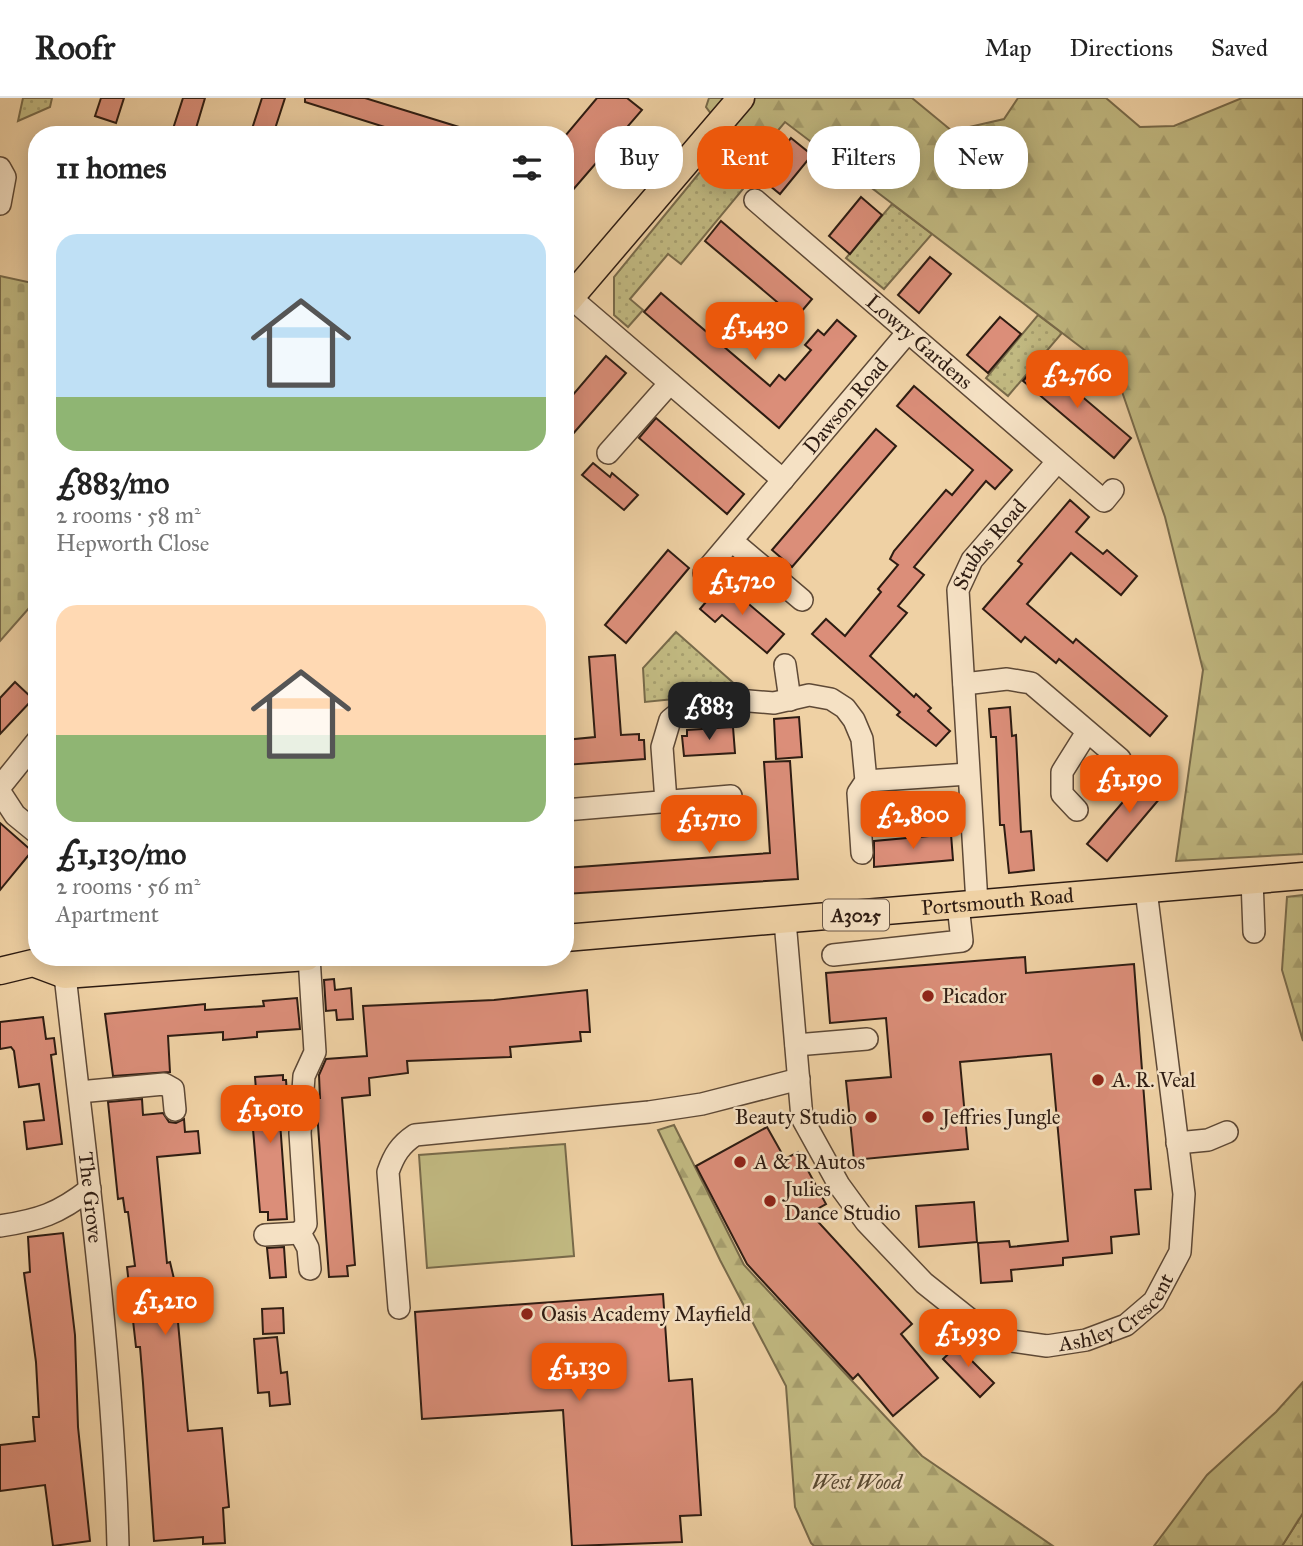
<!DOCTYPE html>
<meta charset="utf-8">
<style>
body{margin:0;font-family:"IM FELL Great Primer",serif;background:#f2f2f2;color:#222;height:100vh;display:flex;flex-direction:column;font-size:26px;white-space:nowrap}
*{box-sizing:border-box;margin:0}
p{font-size:23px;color:#767676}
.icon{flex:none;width:38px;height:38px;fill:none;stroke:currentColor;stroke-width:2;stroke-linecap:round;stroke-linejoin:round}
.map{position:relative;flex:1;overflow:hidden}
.details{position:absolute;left:28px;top:28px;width:546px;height:840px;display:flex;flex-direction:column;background:#fff;border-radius:28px;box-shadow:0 4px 18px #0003}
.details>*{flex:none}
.banner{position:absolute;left:595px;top:28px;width:602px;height:63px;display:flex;gap:14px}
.price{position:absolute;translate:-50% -60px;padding:0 16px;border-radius:14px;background:#ea580c;color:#fff;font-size:23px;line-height:46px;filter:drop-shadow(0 2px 4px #0008)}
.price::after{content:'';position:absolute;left:50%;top:42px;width:21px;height:16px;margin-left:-10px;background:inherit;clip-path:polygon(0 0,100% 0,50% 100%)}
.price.selected{background:#222;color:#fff}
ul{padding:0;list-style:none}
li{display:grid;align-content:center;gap:14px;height:371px;padding:0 28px}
li span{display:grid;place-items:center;height:217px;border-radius:21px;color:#555}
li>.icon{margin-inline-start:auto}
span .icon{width:126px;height:126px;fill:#fffc;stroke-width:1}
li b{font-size:30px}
h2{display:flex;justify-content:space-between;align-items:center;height:84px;padding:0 28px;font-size:30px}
.chip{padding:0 24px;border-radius:28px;background:#fff;box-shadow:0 4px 18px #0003;font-size:24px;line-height:63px}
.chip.selected{background:#ea580c;color:#fff}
header{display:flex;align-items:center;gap:42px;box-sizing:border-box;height:98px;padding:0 35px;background:#fff;border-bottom:2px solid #e0e0e0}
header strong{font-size:33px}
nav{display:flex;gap:38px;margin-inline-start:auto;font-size:24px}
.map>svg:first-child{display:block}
</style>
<header>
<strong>Roofr</strong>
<nav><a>Map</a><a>Directions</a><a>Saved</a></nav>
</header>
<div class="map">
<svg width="1303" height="1448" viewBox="0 0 1303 1448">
<defs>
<pattern id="grass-dots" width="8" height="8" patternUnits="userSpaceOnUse" patternTransform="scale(1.75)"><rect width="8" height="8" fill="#c1b981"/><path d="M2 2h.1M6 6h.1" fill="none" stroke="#a69e6e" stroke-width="1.8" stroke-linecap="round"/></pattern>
<pattern id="forest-firs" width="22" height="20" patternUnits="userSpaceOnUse" patternTransform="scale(1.75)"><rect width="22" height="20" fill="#c1b981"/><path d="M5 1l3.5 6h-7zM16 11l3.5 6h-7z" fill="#a69e6e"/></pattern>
<pattern id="cemetery-stones" width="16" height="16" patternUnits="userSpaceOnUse" patternTransform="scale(1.75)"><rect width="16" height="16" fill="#c1b981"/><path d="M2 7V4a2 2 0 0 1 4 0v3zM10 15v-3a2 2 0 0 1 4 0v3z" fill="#a69e6e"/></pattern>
</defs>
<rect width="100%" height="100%" fill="#efd1a4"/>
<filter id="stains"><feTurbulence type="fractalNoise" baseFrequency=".00286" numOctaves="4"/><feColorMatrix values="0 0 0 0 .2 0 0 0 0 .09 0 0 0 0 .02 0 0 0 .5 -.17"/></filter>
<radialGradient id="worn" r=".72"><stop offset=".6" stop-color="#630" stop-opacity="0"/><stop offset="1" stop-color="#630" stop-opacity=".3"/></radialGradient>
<g fill="url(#grass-dots)" stroke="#786a4a" stroke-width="2">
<path d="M23 0H52L50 9 18 23Z"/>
<path d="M714 57 748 85 681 166 668 156 630 201 643 212 628 229 614 217V179Z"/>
<path d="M892 106 932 136 884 191 846 160Z"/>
<path d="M1038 217 1062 235 1008 298 986 280Z"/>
<path d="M676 534 738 589C715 587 688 581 674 601L645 604 643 570Z"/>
<path d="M1303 1415V1448H1282Z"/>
</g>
<g fill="url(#forest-firs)" stroke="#786a4a" stroke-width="2">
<path d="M709 0H912L952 33 1004 21 1018 0H1106L1140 29 1174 28 1242 0H1303V756L1176 763 1203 572 1165 419 1116 276 785 24 743 74 717 51 727 37 706 9Z"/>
<path d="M1303 797V943L1282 872 1287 799Z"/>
<path d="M674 1027 744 1167 922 1358 1053 1448H814L811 1445 795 1409 786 1288 720 1162 658 1032Z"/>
<path d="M1303 1284V1415L1282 1448H1154L1207 1377 1276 1314Z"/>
</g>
<path fill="url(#cemetery-stones)" stroke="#786a4a" stroke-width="2" d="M0 178 37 186V501L0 543Z"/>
<path fill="#c1b981" stroke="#786a4a" stroke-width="2" d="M565 1046 574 1158 427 1170 419 1057Z"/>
<g fill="#db8e79" stroke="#2e1c12" stroke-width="2">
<path d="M101 0H124L116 25 95 18Z"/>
<path d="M183 0H205L194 37H171Z"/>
<path d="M262 0H285L273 37H250Z"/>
<path d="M305 0H365L472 33 471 37H410L305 4Z"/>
<path d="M597 0H627L642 12 565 101V38Z"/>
<path d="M791 40 812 57 780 96 759 79Z"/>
<path d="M861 99 882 117 850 156 829 138Z"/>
<path d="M721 123 812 201 796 220 705 143Z"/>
<path d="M930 159 951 176 919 215 898 197Z"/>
<path d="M661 195 770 288 779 277 785 282 811 252 805 247 818 232 824 237 837 222 856 238 779 330 644 214Z"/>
<path d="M1000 219 1021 236 988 275 967 257Z"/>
<path d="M606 258 626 275 565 345V306Z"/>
<path d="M1040 263 1131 340 1114 360 1023 283Z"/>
<path d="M914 288 1012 372 995 391 986 383 914 469 924 477 898 508 907 515 870 558 914 599 916 596 931 610 928 613 950 633 936 648 897 617 900 614 812 536 826 521 845 538 881 494 878 491 898 467 890 461 894 453 946 392 952 397 973 372 897 308Z"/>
<path d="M656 320 744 396 727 416 639 340Z"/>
<path d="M876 331 896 348 792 469 772 452Z"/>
<path d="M593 365 610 379 612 375 638 397 624 412 582 377Z"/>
<path d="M1070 402 1089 419 1076 434 1103 456 1107 452 1137 478 1121 497 1071 455 1027 506 1073 545 1076 541 1167 618 1150 638 1059 561 1056 565 1025 539 1021 544 983 511 1022 466 1018 463Z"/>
<path d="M668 452 689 470 626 545 605 527Z"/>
<path d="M723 484 784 536 767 555 722 517 715 524 700 511Z"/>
<path d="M615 557 621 637 639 636V642H644L645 661 565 667V642L595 639 589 559Z"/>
<path d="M15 584 33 601 0 636V600Z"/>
<path d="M1010 609 1012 638 1016 637 1021 734 1031 733 1034 772 1009 775 1004 727H1000L996 639H991L989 611Z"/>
<path d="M799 619 802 659 776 661 774 621Z"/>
<path d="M733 629 735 655 684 658 682 638H687V632Z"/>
<path d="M790 663 798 781 565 796V770L770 755 764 664Z"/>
<path d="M1152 670 1171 687 1107 763 1087 746Z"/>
<path d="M0 725 32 753 0 792Z"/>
<path d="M951 736 953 762 874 769V743Z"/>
<path d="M1025 859 1026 875 1134 866 1151 1091 1135 1092 1139 1136 1111 1139 1112 1155 1063 1160V1167L1011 1172 1012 1183 981 1185 978 1145 1009 1143 1010 1149 1068 1143 1051 956 960 964 968 1051 854 1062 846 983 891 979 886 920 830 925 826 875Z"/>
<path d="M334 881 335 892 351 890 353 921 337 922 336 912 326 913 324 882Z"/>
<path d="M587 892 590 934H580L581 943 510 949 511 959 407 963 408 975 369 980 370 997 342 1000 355 1167 347 1168 348 1178 329 1179 316 1000H320L319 977 326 961 367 958 363 908 494 902Z"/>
<path d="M297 900 300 931 257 934V939L223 942V934L168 938 170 974 113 978 105 916 205 906V912L264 908 263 903Z"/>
<path d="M43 919 46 941 54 940 56 956 51 957 62 1046 27 1051 24 1024 44 1022 39 986 19 989 14 953 11 949 0 951V924Z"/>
<path d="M283 977V982H286L288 1009 279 1010 287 1121 268 1122V1114H260L252 1019 258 1018 255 979Z"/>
<path d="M142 1001 143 1017 163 1015 169 1024 176 1025 184 1021 185 1034 198 1033 200 1055 157 1059 167 1165 170 1164 174 1181 188 1333 222 1330 229 1409 223 1410 225 1445 203 1446V1439L154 1443 143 1285 140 1249H136L127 1169 135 1168 128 1114H125L123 1100 118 1101 108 1004Z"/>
<path d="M767 1029 785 1061 798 1054 826 1106 810 1115 912 1226 901 1236 938 1280 893 1318 858 1276 853 1281 747 1166 696 1068Z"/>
<path d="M974 1104 977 1144 919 1149 916 1108Z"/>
<path d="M63 1135 75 1237 78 1329 90 1443 53 1448 45 1387 0 1393V1347L35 1343 33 1319H39L36 1264 24 1175 30 1174 28 1139Z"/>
<path d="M284 1149 286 1179 270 1180 267 1150Z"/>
<path d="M663 1196 669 1283 692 1281 701 1417 680 1418 682 1444 572 1448 563 1312 422 1321 415 1214Z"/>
<path d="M283 1210 284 1235 263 1236 262 1211Z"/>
<path d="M277 1239 281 1275 287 1274 290 1306 270 1308 269 1294 258 1295 254 1241Z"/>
<path d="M962 1243 973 1254 968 1259 994 1285 980 1299 943 1261Z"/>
</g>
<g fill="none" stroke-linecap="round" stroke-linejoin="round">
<defs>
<g id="minor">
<path d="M0 70 5 79 0 106"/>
<path id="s1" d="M755 102 1104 403 1113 392"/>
<path d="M571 200 783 382"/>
<path d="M608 355 670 285"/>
<path d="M732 443 802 502"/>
<path id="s2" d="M704 475 908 234"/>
<path d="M785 567 790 602"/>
<path d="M964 586 1007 581 1031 585 1120 661"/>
<path d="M866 683 968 676"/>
<path d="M0 689 37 643"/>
<path d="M0 694 15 717 37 735"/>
<path d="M666 703 662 649 670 622 691 605 713 600 774 605 809 597 831 601 845 610 854 622 862 641 866 683 858 695 862 755"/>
<path d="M565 712 731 698"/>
<path d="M1077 712 1062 696V674L1087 634"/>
<path d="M1252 782 1254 834"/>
<path id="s3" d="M977 805 958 492 972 462 1057 364"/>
<path id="s4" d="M785 823 802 1020 839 1087 866 1124 924 1185 978 1228 1012 1243 1047 1248 1086 1242 1126 1227 1154 1203 1180 1154 1184 1096 1146 792"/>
<path d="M833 857 962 843 958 807"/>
<path d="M309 859 315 954 304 978 300 1035 306 1126 300 1135 308 1150 310 1171"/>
<path id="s5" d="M65 877C86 1067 113 1257 118 1448"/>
<path d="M796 947 867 941"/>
<path d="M79 994 164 986 173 991 175 1012"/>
<path d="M1177 1045 1208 1042 1227 1034"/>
<path d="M0 1128C39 1122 58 1116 90 1091"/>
<path d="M265 1137 300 1135"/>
<path d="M399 1210 388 1074C394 1057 400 1047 415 1037L649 1014 702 1006 799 981"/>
</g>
<g id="major">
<path d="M565 206 741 0"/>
<path id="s6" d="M565 840 1303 778"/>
<path d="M0 873 33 865 65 877 307 859"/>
</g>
</defs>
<use href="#minor" stroke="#5e4936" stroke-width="24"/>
<use href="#major" stroke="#2e1c12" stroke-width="29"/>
<use href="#minor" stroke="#f5e1c4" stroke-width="21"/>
<use href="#major" stroke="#efd1a4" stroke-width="26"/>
</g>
<g fill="#8f2418" stroke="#f5e1c4" stroke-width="2.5">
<circle cx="928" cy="898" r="7"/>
<circle cx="1098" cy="982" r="7"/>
<circle cx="871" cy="1019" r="7"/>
<circle cx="928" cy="1019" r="7"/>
<circle cx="740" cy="1064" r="7"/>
<circle cx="770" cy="1103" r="7"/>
<circle cx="527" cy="1216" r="7"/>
</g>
<g text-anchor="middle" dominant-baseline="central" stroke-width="5" stroke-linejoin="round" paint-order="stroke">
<rect fill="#f5e1c4" stroke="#6a5747" stroke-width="2" x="823" y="801.5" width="66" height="31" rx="5"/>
<g font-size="19" font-weight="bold" fill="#2e1c12">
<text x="856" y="817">A3025</text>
</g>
<g font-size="21" fill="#2e1c12" stroke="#f5e1c4">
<text stroke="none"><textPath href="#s1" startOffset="217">Lowry Gardens</textPath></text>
<text stroke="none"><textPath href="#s2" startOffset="219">Dawson Road</textPath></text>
<text stroke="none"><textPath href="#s3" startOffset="369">Stubbs Road</textPath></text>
<text stroke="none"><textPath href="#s6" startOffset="434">Portsmouth Road</textPath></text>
<text stroke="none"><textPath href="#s5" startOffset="224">The Grove</textPath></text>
<text stroke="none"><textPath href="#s4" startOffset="626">Ashley Crescent</textPath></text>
</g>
<g font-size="21" fill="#2e1c12" stroke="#f5e1c4" text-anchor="start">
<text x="942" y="898">Picador</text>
<text x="1112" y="982">A. R. Veal</text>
<text x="857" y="1019" text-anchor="end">Beauty Studio</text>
<text x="942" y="1019">Jeffries Jungle</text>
<text x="754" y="1064">A &amp; R Autos</text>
<text x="784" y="1091">Julies<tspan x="784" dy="24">Dance Studio</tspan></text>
<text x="541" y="1216">Oasis Academy Mayfield</text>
</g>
<g font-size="21" font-style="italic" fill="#5a4b33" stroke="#f5e1c4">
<text x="857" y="1384">West Wood</text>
</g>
</g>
<rect width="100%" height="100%" filter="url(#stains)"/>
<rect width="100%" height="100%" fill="url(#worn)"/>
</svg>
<b class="price" style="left:755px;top:264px">£1,430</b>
<b class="price" style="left:1077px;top:312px">£2,760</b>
<b class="price" style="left:742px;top:519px">£1,720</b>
<b class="price selected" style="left:709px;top:644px">£883</b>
<b class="price" style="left:1129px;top:717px">£1,190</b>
<b class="price" style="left:913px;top:753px">£2,800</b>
<b class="price" style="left:709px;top:757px">£1,710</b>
<b class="price" style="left:270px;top:1047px">£1,010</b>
<b class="price" style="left:165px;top:1239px">£1,210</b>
<b class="price" style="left:968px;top:1271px">£1,930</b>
<b class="price" style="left:579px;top:1305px">£1,130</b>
<div class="banner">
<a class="chip">Buy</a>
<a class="chip selected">Rent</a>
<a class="chip">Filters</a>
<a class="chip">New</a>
</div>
<section class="details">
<h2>11 homes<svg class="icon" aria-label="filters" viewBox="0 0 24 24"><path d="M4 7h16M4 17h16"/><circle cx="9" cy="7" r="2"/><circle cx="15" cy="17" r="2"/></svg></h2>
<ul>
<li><span style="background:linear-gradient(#bfe0f5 75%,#8fb573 0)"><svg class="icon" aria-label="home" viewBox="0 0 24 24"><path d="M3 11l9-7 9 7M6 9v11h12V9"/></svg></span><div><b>£883/mo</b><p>2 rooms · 58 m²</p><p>Hepworth Close</p></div></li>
<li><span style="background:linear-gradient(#ffd9b3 60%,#8fb573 0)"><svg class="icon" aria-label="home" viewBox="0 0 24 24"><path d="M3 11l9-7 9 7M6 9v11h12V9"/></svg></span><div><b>£1,130/mo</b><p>2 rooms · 56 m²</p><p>Apartment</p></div></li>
</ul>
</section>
</div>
